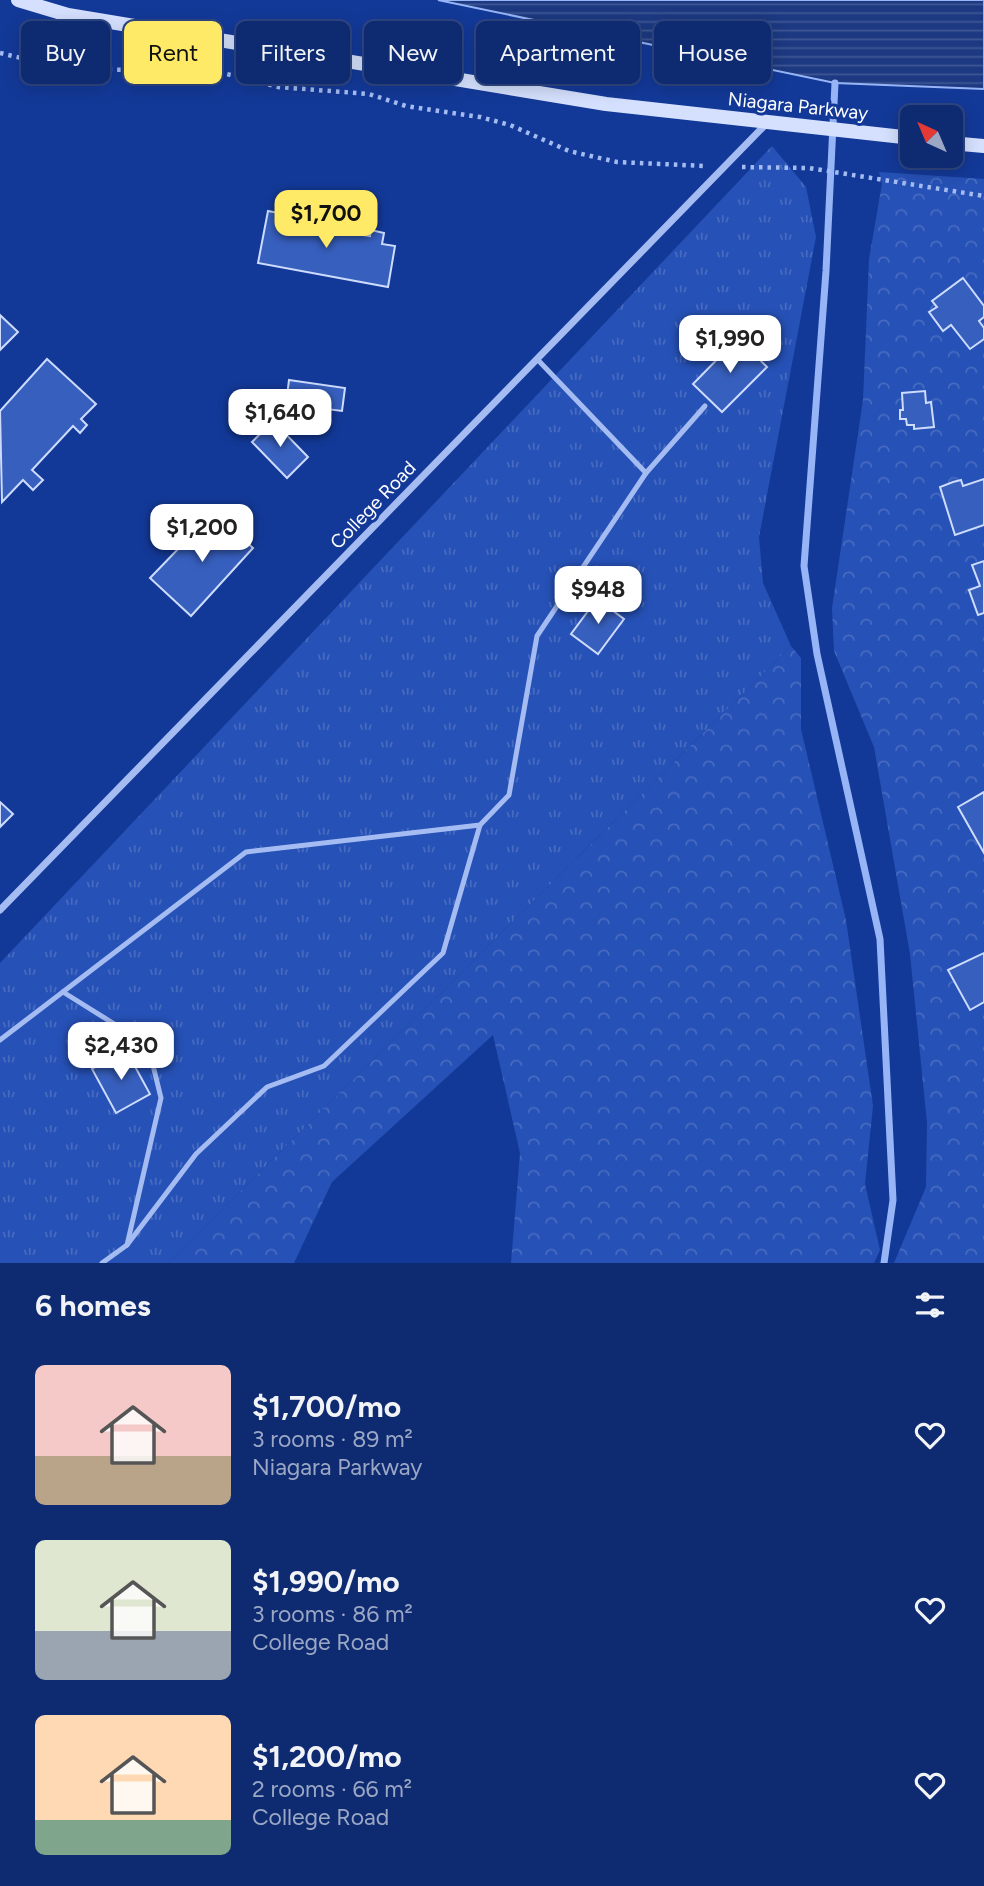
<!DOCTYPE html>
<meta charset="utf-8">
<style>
body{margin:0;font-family:Figtree,sans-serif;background:#173377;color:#f1f3f6;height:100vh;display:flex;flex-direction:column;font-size:26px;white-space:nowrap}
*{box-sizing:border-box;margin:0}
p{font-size:23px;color:#9ba7c4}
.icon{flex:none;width:38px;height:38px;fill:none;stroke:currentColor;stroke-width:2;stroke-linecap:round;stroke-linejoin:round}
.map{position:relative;height:1263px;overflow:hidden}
.sheet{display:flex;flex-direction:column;background:#0e2b72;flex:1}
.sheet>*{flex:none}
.top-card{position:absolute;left:21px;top:21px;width:943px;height:63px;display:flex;gap:14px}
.needle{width:46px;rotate:316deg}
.buttons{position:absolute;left:900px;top:105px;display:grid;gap:14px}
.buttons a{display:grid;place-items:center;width:63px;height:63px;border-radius:10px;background:#0e2b72;box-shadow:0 4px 18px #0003,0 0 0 2px #2e4784;font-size:35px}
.price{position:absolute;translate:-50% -60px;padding:0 16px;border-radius:14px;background:#fff;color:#222;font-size:23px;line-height:46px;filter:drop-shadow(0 2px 4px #0008)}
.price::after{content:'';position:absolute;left:50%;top:42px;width:21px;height:16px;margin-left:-10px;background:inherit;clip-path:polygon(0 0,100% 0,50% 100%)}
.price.on{background:#ffea67;color:#111}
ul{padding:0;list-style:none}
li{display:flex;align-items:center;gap:21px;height:175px;padding:0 35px}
li span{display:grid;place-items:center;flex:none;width:196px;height:140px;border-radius:10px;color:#555}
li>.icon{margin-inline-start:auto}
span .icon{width:84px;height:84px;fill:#fffc;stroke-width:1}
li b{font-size:30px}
h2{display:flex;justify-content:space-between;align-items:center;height:84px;padding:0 35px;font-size:30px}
.tag{padding:0 24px;border-radius:10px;background:#0e2b72;box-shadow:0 4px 18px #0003,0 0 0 2px #2e4784;font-size:24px;line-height:63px}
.tag.on{background:#ffea67;color:#111}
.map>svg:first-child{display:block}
</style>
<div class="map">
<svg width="984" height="1263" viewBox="0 0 984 1263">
<defs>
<pattern id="forest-crowns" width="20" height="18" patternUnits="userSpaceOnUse" patternTransform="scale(1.75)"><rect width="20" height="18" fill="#2651b6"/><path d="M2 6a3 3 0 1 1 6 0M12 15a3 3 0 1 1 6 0" fill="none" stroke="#476bc1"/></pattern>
<pattern id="park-tufts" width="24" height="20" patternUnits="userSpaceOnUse" patternTransform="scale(1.75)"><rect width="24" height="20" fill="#2651b6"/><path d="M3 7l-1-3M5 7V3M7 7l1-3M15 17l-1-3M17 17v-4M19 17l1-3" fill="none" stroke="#476bc1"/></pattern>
<pattern id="water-rules" width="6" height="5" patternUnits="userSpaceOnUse" patternTransform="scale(1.75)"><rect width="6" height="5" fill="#1c3981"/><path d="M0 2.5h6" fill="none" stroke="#3e5794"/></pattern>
</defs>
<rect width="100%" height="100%" fill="#133998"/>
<g fill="url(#forest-crowns)">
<path d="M879 172 984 179V1263H894L926 1187 927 1123 910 954 874 747 834 651 832 608 863 400 869 259 882 184Z"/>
<path d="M791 646 801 658V729L846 920 873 1106 865 1184 880 1250 874 1263H511L520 1153 493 1035 332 1182 294 1263H168Z"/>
</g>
<path fill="url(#park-tufts)" d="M772 146 806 187 816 237 759 537 763 583 791 646 168 1263H0V963Z"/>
<path fill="url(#water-rules)" stroke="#97b5f6" stroke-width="2" d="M438 0H984V89L835 83Z"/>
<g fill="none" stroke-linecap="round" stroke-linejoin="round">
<path stroke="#97b5f6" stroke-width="7" d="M835 83 826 271 804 566 817 654 880 939 893 1200 884 1263"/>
</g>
<g fill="#375fbe" stroke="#cddbfd" stroke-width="2">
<path d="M268 211 350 226 349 233 370 236 371 230 384 233 382 244 395 246 388 287 258 263Z"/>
<path d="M963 278 984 306V317L979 321 984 328V339L970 349 951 325 943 331 929 312 937 307 932 301Z"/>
<path d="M0 315 18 332 0 350Z"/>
<path d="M738 338 767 367 722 412 693 384Z"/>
<path d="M47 359 96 404 81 419 87 425 80 433 73 426 32 470 43 480 33 490 23 480 2 502 0 411Z"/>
<path d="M289 380 345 388 342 411 286 404Z"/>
<path d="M925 391 926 403 931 402 934 427 914 429V425H907L906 419H900V410H903L902 393Z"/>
<path d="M273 421 308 457 287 478 252 442Z"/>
<path d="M984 479V525L955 535 940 487 953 482 961 480 963 486Z"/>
<path d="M214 512 253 548 191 616 150 578Z"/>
<path d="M984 561V613L978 615 969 590 980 586 972 565Z"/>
<path d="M597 599 624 619 598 654 571 634Z"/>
<path d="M984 792V853L958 807Z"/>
<path d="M0 802 13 814 0 827Z"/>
<path d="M984 953V1002L970 1010 948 970Z"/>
<path d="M126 1050 150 1094 116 1113 92 1069Z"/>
</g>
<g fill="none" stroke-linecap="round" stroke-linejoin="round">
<g stroke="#a5bcf3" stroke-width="4.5" stroke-dasharray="3.5 5" stroke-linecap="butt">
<path d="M0 53 68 69 215 71 278 87 369 94 406 106 480 117 510 125 569 151 617 162 705 166"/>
<path d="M742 167 809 168 984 196"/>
</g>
<g stroke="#a5bcf3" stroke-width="5">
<path d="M646 473 705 406"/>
<path d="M63 992 148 1045 161 1098 127 1245 102 1263"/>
<path d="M0 1040 246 852 480 825 509 795 537 636 646 473 537 359"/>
<path d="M127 1245 196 1154 267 1087 324 1066 443 953 480 825"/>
</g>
<path stroke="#a5bcf3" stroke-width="7" d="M0 910 767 123"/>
<g stroke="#d4e0fd" stroke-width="14">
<path d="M18 0 68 15 606 104 912 138"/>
<path d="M950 143 984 146"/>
</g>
</g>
<g text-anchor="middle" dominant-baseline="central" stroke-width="6" stroke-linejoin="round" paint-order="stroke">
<g font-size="19" fill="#fff" stroke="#133998">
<text transform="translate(798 106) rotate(6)">Niagara Parkway</text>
<text transform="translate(373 505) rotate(-46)">College Road</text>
</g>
</g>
</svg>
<div class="buttons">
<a><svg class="needle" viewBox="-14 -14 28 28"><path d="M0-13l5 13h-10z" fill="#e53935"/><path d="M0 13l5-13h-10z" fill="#9ba7c4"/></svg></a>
</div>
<b class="price on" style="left:326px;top:250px">$1,700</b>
<b class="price" style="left:730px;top:375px">$1,990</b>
<b class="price" style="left:280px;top:449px">$1,640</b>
<b class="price" style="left:202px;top:564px">$1,200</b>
<b class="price" style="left:598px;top:626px">$948</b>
<b class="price" style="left:121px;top:1082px">$2,430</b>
<div class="top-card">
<a class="tag">Buy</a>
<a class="tag on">Rent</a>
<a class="tag">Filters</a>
<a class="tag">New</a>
<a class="tag">Apartment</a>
<a class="tag">House</a>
</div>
</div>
<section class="sheet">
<h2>6 homes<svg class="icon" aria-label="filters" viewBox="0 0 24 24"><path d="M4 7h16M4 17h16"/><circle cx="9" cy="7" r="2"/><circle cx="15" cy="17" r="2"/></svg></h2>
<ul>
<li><span style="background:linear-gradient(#f6c9c9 65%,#b9a48a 0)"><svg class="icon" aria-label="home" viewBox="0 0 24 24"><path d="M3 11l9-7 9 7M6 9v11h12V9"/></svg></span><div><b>$1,700/mo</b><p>3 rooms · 89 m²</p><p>Niagara Parkway</p></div><svg class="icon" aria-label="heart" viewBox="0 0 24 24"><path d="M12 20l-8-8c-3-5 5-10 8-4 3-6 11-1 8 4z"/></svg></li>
<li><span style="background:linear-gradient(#dfe7d0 65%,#9aa5b1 0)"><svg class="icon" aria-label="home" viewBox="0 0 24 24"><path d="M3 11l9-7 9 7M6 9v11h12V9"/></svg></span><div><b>$1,990/mo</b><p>3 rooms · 86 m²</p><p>College Road</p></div><svg class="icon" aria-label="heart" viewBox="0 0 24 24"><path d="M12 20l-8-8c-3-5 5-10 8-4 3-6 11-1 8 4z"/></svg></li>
<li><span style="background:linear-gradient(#ffd9b3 75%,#7fa58c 0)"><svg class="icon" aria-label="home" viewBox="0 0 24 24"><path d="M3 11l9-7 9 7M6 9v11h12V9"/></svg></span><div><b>$1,200/mo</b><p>2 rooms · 66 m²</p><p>College Road</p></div><svg class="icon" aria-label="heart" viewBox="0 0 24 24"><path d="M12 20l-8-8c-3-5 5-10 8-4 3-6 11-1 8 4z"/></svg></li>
</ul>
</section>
